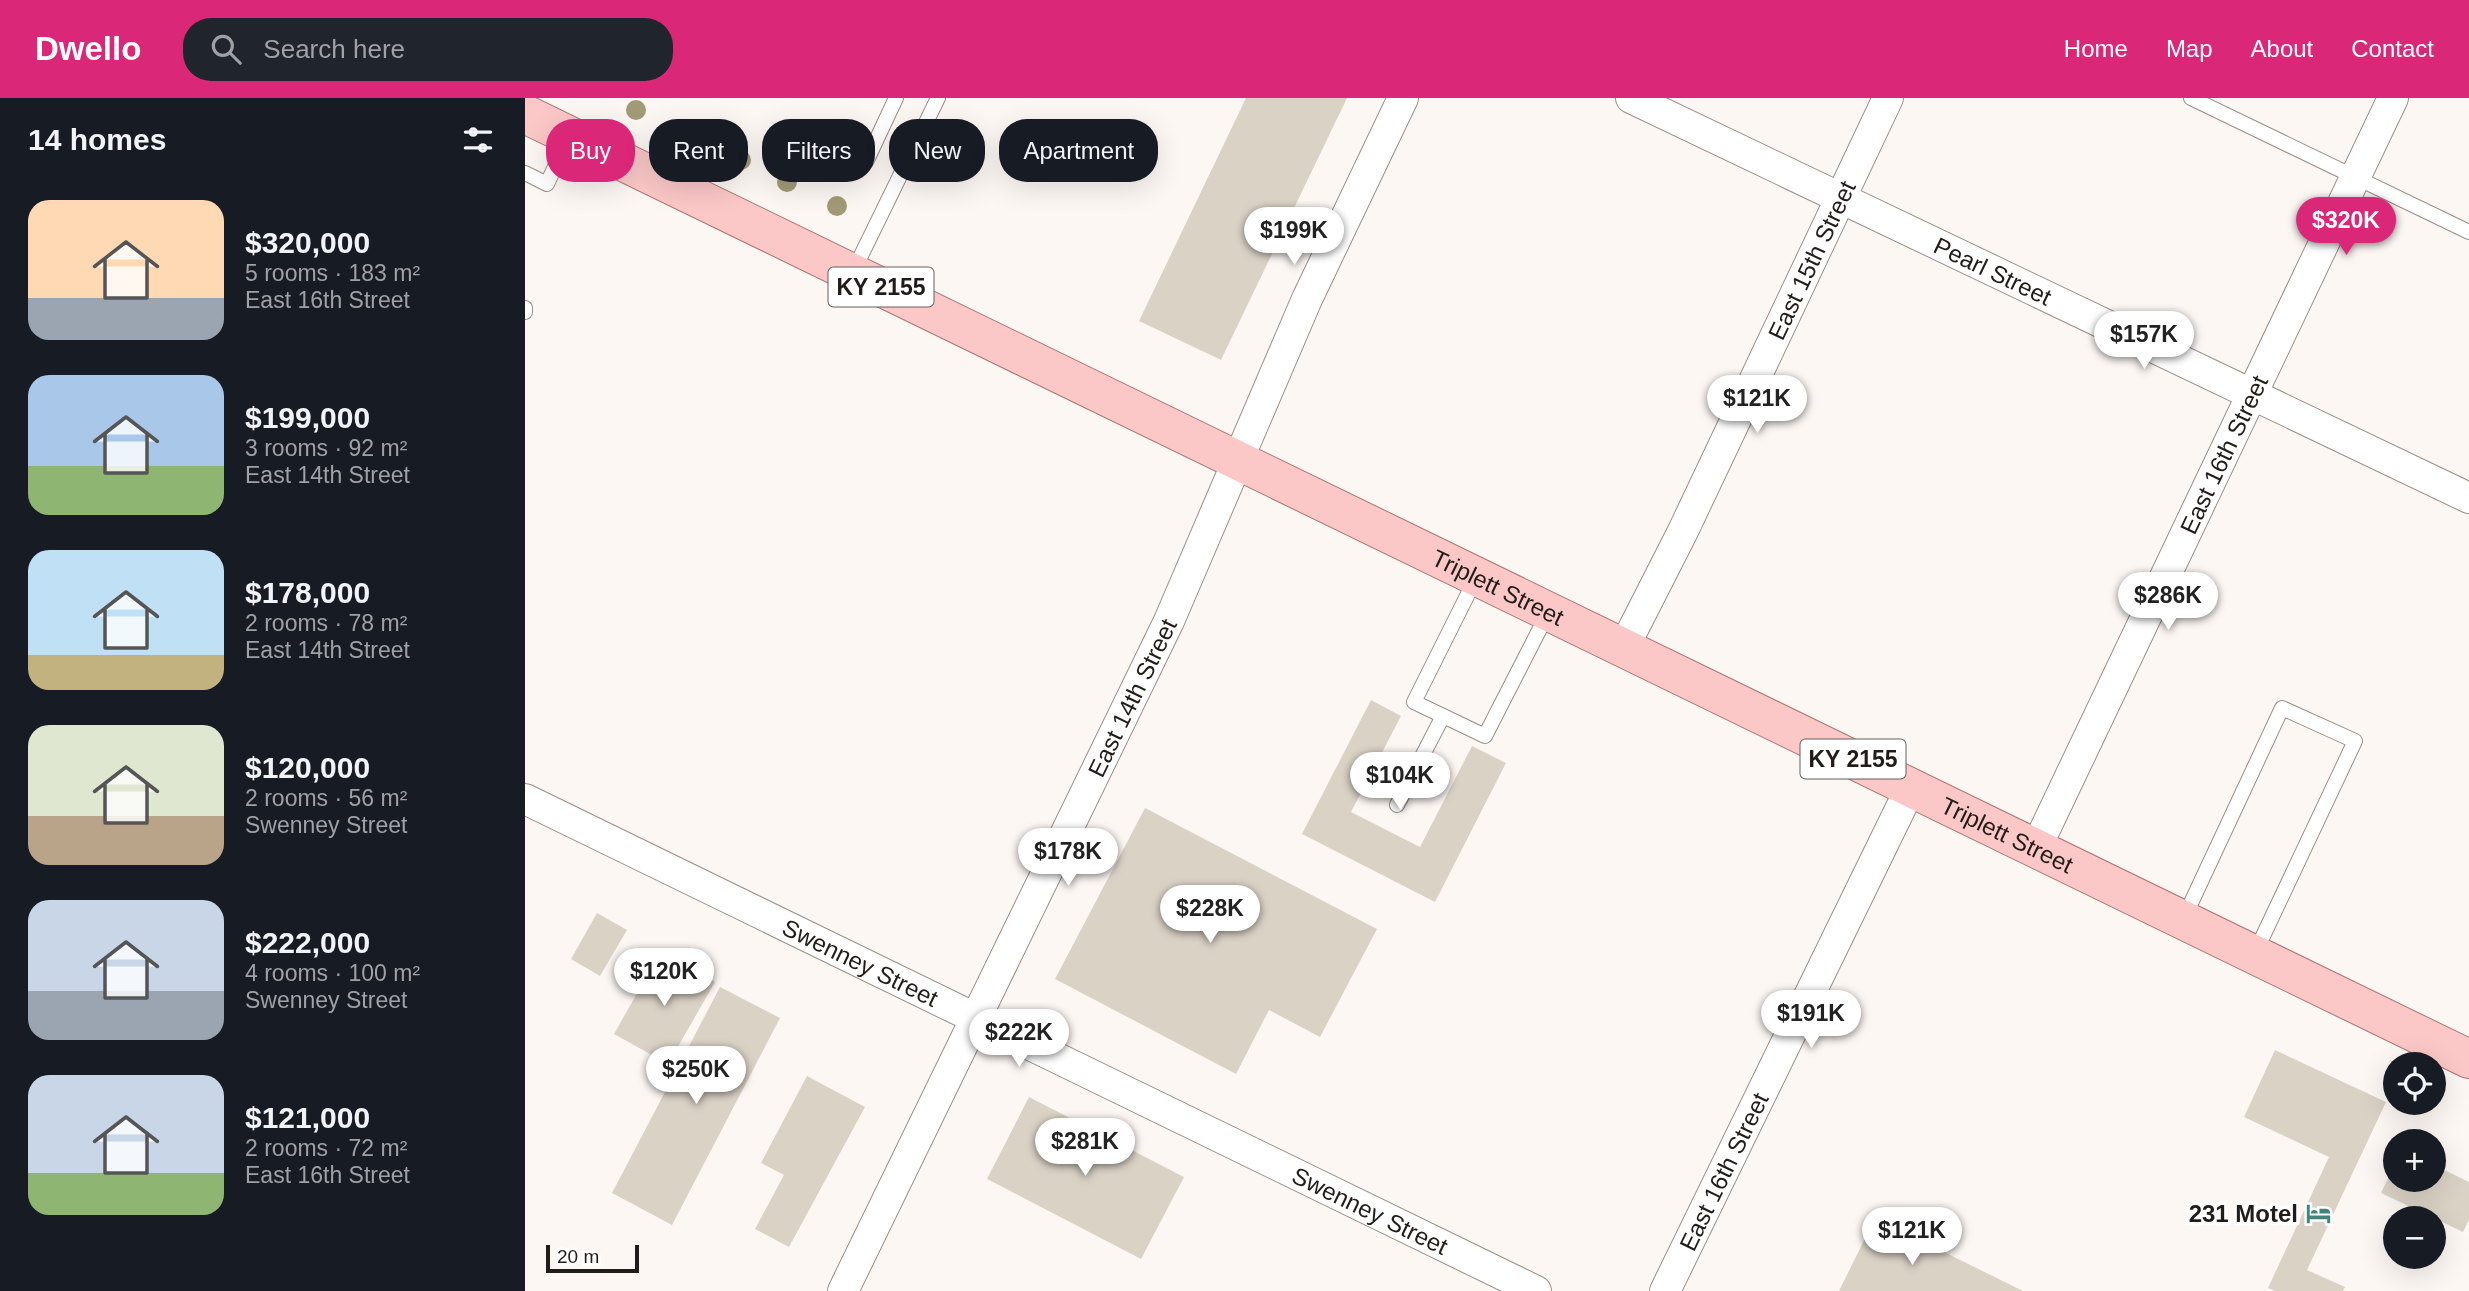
<!DOCTYPE html>
<meta charset="utf-8">
<style>
body{margin:0;font-family:Helvetica,sans-serif;background:#20242c;color:#f1f3f6;height:100vh;display:flex;flex-direction:column;font-size:26px;white-space:nowrap}
*{box-sizing:border-box;margin:0}
p{font-size:23px;color:#9ea1a6}
.icon{flex:none;width:38px;height:38px;fill:none;stroke:currentColor;stroke-width:2;stroke-linecap:round;stroke-linejoin:round}
.map{position:relative;flex:1;overflow:hidden}
.details{display:flex;flex-direction:column;background:#171b24;width:525px}
.details>*{flex:none}
.guide{position:absolute;left:21px;top:21px;width:665px;height:63px;display:flex;gap:14px}
.tools{position:absolute;left:1858px;top:954px;display:grid;gap:14px}
.tools a{display:grid;place-items:center;width:63px;height:63px;border-radius:50%;background:#171b24;box-shadow:0 7px 28px #0002;font-size:35px}
.scale{position:absolute;left:21px;bottom:18px;width:93px;box-sizing:border-box;padding-left:7px;border:4px solid #211c19;border-top:0;font-size:19px;line-height:24px;white-space:nowrap;color:#211c19;-webkit-text-stroke:5px #fff;paint-order:stroke}
.price{position:absolute;translate:-50% -60px;padding:0 16px;border-radius:24px;background:#fff;color:#222;font-size:23px;line-height:46px;filter:drop-shadow(0 2px 4px #0008)}
.price::after{content:'';position:absolute;left:50%;top:42px;width:21px;height:16px;margin-left:-10px;background:inherit;clip-path:polygon(0 0,100% 0,50% 100%)}
.price.active{background:#db2777;color:#fff}
ul{padding:0;list-style:none}
li{display:flex;align-items:center;gap:21px;height:175px;padding:0 28px}
li span{display:grid;place-items:center;flex:none;width:196px;height:140px;border-radius:21px;color:#555}
li>.icon{margin-inline-start:auto}
span .icon{width:84px;height:84px;fill:#fffc;stroke-width:1}
li b{font-size:30px}
h2{display:flex;justify-content:space-between;align-items:center;height:84px;padding:0 28px;font-size:30px}
.pill{padding:0 24px;border-radius:28px;background:#171b24;box-shadow:0 7px 28px #0002;font-size:24px;line-height:63px}
.pill.active{background:#db2777;color:#fff}
header{display:flex;align-items:center;gap:42px;box-sizing:border-box;height:98px;padding:0 35px;background:#db2777;color:#fff}
header strong{font-size:33px}
nav{display:flex;gap:38px;margin-inline-start:auto;font-size:24px}
.search{width:490px;height:63px;background:#20242c;display:flex;align-items:center;gap:18px;box-sizing:border-box;padding:0 24px;border-radius:28px;color:#9ea1a6;font-size:26px}
main{display:flex;flex:1;min-height:0}
.map>svg:first-child{display:block}
</style>
<header>
<strong>Dwello</strong>
<div class="search"><svg class="icon" aria-label="search" viewBox="0 0 24 24"><circle cx="10" cy="10" r="6"/><path d="M15 15l6 6"/></svg>Search here</div>
<nav><a>Home</a><a>Map</a><a>About</a><a>Contact</a></nav>
</header>
<main>
<section class="details">
<h2>14 homes<svg class="icon" aria-label="filters" viewBox="0 0 24 24"><path d="M4 7h16M4 17h16"/><circle cx="9" cy="7" r="2"/><circle cx="15" cy="17" r="2"/></svg></h2>
<ul>
<li><span style="background:linear-gradient(#ffd9b3 70%,#9aa5b1 0)"><svg class="icon" aria-label="home" viewBox="0 0 24 24"><path d="M3 11l9-7 9 7M6 9v11h12V9"/></svg></span><div><b>$320,000</b><p>5 rooms · 183 m²</p><p>East 16th Street</p></div></li>
<li><span style="background:linear-gradient(#a9c7e8 65%,#8fb573 0)"><svg class="icon" aria-label="home" viewBox="0 0 24 24"><path d="M3 11l9-7 9 7M6 9v11h12V9"/></svg></span><div><b>$199,000</b><p>3 rooms · 92 m²</p><p>East 14th Street</p></div></li>
<li><span style="background:linear-gradient(#bfe0f5 75%,#c2b280 0)"><svg class="icon" aria-label="home" viewBox="0 0 24 24"><path d="M3 11l9-7 9 7M6 9v11h12V9"/></svg></span><div><b>$178,000</b><p>2 rooms · 78 m²</p><p>East 14th Street</p></div></li>
<li><span style="background:linear-gradient(#dfe7d0 65%,#b9a48a 0)"><svg class="icon" aria-label="home" viewBox="0 0 24 24"><path d="M3 11l9-7 9 7M6 9v11h12V9"/></svg></span><div><b>$120,000</b><p>2 rooms · 56 m²</p><p>Swenney Street</p></div></li>
<li><span style="background:linear-gradient(#c9d6e8 65%,#9aa5b1 0)"><svg class="icon" aria-label="home" viewBox="0 0 24 24"><path d="M3 11l9-7 9 7M6 9v11h12V9"/></svg></span><div><b>$222,000</b><p>4 rooms · 100 m²</p><p>Swenney Street</p></div></li>
<li><span style="background:linear-gradient(#c9d6e8 70%,#8fb573 0)"><svg class="icon" aria-label="home" viewBox="0 0 24 24"><path d="M3 11l9-7 9 7M6 9v11h12V9"/></svg></span><div><b>$121,000</b><p>2 rooms · 72 m²</p><p>East 16th Street</p></div></li>
</ul>
</section>
<div class="map">
<svg width="1944" height="1193" viewBox="0 0 1944 1193">
<rect width="100%" height="100%" fill="#fdf7f4"/>
<g fill="#dbd2c6">
<path d="M721 0H822L696 262 614 223Z"/>
<path d="M846 602 876 618 826 714 895 749 947 648 981 665 910 804 777 736Z"/>
<path d="M620 710 852 831 795 939 744 912 711 976 530 881Z"/>
<path d="M72 815 102 832 75 878 46 861Z"/>
<path d="M136 853 190 884 143 966 89 936Z"/>
<path d="M195 889 255 920 147 1127 87 1095Z"/>
<path d="M1750 952 1861 1004 1782 1172 1820 1189 1818 1193H1750L1743 1190 1804 1059 1719 1019Z"/>
<path d="M282 978 340 1009 264 1149 230 1131 259 1077 236 1065Z"/>
<path d="M504 999 659 1079 616 1161 462 1081Z"/>
<path d="M1871 1064V1082H1909V1067L1944 1084V1122L1938 1134 1856 1095Z"/>
<path d="M1350 1120 1498 1193H1314Z"/>
</g>
<g fill="none" stroke-linecap="round" stroke-linejoin="round">
<defs>
<g id="service">
<path d="M1666 0 1944 134"/>
<path d="M341 64 371 0"/>
<path d="M0 75 22 86 43 40"/>
<path d="M328 174 413 0"/>
<path d="M0 210V214"/>
<path d="M951 480 889 604 960 638 1024 513"/>
<path d="M872 707 918 618"/>
<path d="M1659 820 1757 610 1830 643 1730 855"/>
</g>
<g id="minor">
<path id="s1" d="M1106 0 1944 400"/>
<path id="s2" d="M1099 549 1158 433 1363 0"/>
<path id="s3" d="M0 701 1011 1193"/>
<path id="s4" d="M1511 750 1868 0"/>
<path id="s5" d="M318 1193 644 523 782 201 878 0"/>
<path id="s6" d="M1140 1193 1386 689"/>
</g>
<g id="primary">
<path id="s7" d="M0 16 1944 961"/>
</g>
</defs>
<use href="#service" stroke="#9c8e87" stroke-width="16"/>
<use href="#minor" stroke="#9c8e87" stroke-width="32"/>
<use href="#primary" stroke="#ad7372" stroke-width="40"/>
<use href="#service" stroke="#fff" stroke-width="14"/>
<use href="#minor" stroke="#fff" stroke-width="30"/>
<use href="#primary" stroke="#fbc7c7" stroke-width="38"/>
</g>
<g fill="#a29a77">
<circle cx="111" cy="12" r="10"/>
<circle cx="167" cy="38" r="10"/>
<circle cx="216" cy="62" r="10"/>
<circle cx="262" cy="84" r="10"/>
<circle cx="312" cy="108" r="10"/>
</g>
<defs>
<symbol id="hotel-bare" viewBox="-9 -9 18 18"><path d="M-6-4.5h1.5V1H6V5H4.5V3h-9V5H-6ZM-4 0a1.8 1.8 0 1 1 3.6 0ZM.5 0V-2.5h3Q6-2.5 6 0Z" fill="#40857a" stroke="#fff" stroke-width="2.5" paint-order="stroke"/></symbol>
</defs>
<g fill-rule="evenodd">
<use href="#hotel-bare" x="1776" y="1098" width="35" height="35"/>
</g>
<g text-anchor="middle" dominant-baseline="central" stroke-width="7" stroke-linejoin="round" paint-order="stroke">
<g fill="#fff" stroke="#64605e" stroke-width="2">
<rect x="303.5" y="169.5" width="105" height="39" rx="5"/>
<rect x="1275.5" y="641.5" width="105" height="39" rx="5"/>
</g>
<g font-size="23" font-weight="bold" fill="#211c19">
<text x="356" y="189">KY 2155</text>
<text x="1328" y="661">KY 2155</text>
</g>
<g font-size="24" fill="#211c19" stroke="#fff">
<text stroke="none"><textPath href="#s2" startOffset="430">East 15th Street</textPath></text>
<text stroke="none"><textPath href="#s1" startOffset="401">Pearl Street</textPath></text>
<text stroke="none"><textPath href="#s4" startOffset="436">East 16th Street</textPath></text>
<text stroke="none"><textPath href="#s7" startOffset="1082">Triplett Street</textPath></text>
<text stroke="none"><textPath href="#s5" startOffset="660">East 14th Street</textPath></text>
<text stroke="none"><textPath href="#s7" startOffset="1648">Triplett Street</textPath></text>
<text stroke="none"><textPath href="#s3" startOffset="373">Swenney Street</textPath></text>
<text stroke="none"><textPath href="#s6" startOffset="133">East 16th Street</textPath></text>
<text stroke="none"><textPath href="#s3" startOffset="940">Swenney Street</textPath></text>
</g>
<g font-size="24" font-weight="bold" fill="#211c19" stroke="#fff" text-anchor="end">
<text x="1773" y="1115">231 Motel</text>
</g>
</g>
</svg>
<div class="tools">
<a><svg class="icon" aria-label="locate" viewBox="0 0 24 24"><circle cx="12" cy="12" r="6"/><path d="M12 2v4M12 18v4M2 12h4M18 12h4"/></svg></a>
<a>+</a>
<a>−</a>
</div>
<div class="scale">20 m</div>
<b class="price active" style="left:1821px;top:159px">$320K</b>
<b class="price" style="left:769px;top:169px">$199K</b>
<b class="price" style="left:1619px;top:273px">$157K</b>
<b class="price" style="left:1232px;top:337px">$121K</b>
<b class="price" style="left:1643px;top:534px">$286K</b>
<b class="price" style="left:875px;top:714px">$104K</b>
<b class="price" style="left:543px;top:790px">$178K</b>
<b class="price" style="left:685px;top:847px">$228K</b>
<b class="price" style="left:139px;top:910px">$120K</b>
<b class="price" style="left:1286px;top:952px">$191K</b>
<b class="price" style="left:494px;top:971px">$222K</b>
<b class="price" style="left:171px;top:1008px">$250K</b>
<b class="price" style="left:560px;top:1080px">$281K</b>
<b class="price" style="left:1387px;top:1169px">$121K</b>
<div class="guide">
<a class="pill active">Buy</a>
<a class="pill">Rent</a>
<a class="pill">Filters</a>
<a class="pill">New</a>
<a class="pill">Apartment</a>
</div>
</div>
</main>
